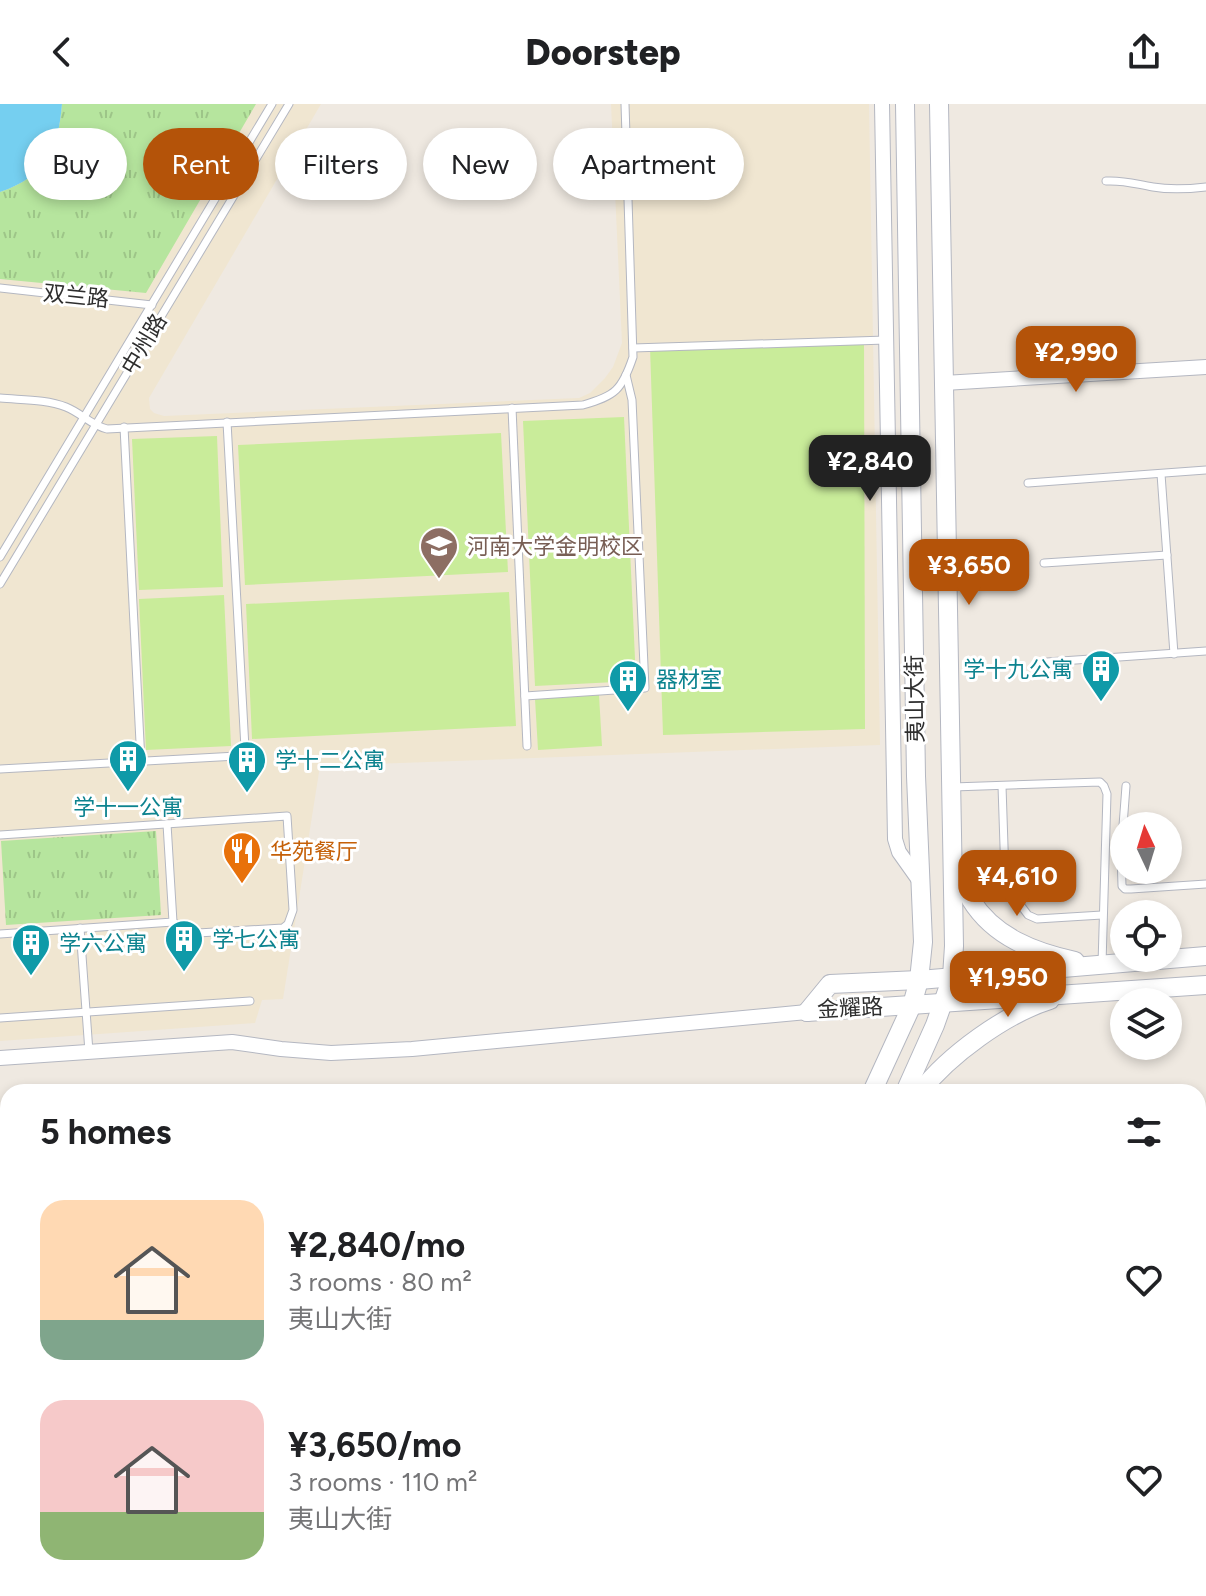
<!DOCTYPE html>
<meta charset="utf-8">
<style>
body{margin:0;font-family:Figtree,"Noto Sans SC",sans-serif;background:#f6f6f6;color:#202124;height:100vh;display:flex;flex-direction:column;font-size:30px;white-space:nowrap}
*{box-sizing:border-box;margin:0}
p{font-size:26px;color:#757577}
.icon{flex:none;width:44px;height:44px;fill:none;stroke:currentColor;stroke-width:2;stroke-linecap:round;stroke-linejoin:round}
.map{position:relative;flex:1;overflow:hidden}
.sheet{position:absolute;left:0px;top:980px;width:1206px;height:512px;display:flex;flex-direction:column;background:#fff;border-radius:24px 24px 0 0;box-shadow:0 4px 12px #0003}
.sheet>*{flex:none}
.guide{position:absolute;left:24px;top:24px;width:800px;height:72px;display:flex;gap:16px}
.needle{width:52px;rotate:356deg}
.fabs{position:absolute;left:1110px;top:708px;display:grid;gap:16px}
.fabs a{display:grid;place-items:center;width:72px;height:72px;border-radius:50%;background:#fff;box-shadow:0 4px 12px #0003;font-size:40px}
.price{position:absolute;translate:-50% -68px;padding:0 18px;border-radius:16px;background:#b45309;color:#fff;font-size:26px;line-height:52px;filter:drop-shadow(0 2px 4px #0008)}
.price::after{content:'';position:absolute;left:50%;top:48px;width:24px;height:18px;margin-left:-12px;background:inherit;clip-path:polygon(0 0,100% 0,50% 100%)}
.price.selected{background:#222;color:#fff}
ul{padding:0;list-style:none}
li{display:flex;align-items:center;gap:24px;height:200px;padding:0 40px}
li span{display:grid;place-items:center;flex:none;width:224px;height:160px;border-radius:24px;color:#555}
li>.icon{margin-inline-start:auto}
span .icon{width:96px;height:96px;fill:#fffc;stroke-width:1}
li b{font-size:34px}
h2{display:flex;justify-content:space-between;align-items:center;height:96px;padding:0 40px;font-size:34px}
.tag{padding:0 28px;border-radius:36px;background:#fff;box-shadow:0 4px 12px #0003;font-size:28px;line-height:72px}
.tag.selected{background:#b45309;color:#fff}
header{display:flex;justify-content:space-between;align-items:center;height:104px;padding:0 40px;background:#fff;font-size:36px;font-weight:800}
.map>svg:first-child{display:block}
</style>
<header><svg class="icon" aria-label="back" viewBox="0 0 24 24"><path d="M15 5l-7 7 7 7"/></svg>Doorstep<svg class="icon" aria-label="share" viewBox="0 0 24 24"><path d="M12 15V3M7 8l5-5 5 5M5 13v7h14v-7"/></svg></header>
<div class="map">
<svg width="1206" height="1492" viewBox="0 0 1206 1492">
<defs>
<pattern id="grass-tufts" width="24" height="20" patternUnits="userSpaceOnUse" patternTransform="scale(2)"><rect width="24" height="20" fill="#b6e59e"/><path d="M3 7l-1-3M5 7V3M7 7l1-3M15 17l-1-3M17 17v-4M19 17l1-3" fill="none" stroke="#9dc588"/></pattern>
</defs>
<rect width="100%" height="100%" fill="#efe9e1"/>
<path fill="#f0e6d1" d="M0 0H321L149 294 150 305 154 309 164 312 579 294 590 289 605 274 613 263 622 239 611 0H869L880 641 320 662 283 895 262 896 255 919 0 937Z"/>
<g fill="url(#grass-tufts)">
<path d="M62 0H256L146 189 0 175V88C46 72 58 47 62 0Z"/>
<path d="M156 727 161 811 6 821 1 737Z"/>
</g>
<g fill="#c9ec9a">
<path d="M864 233 865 625 663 631 650 243Z"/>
<path d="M624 313 636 577 535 582 523 317Z"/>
<path d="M501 329 508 468 245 481 238 341Z"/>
<path d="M217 332 223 483 139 486 132 335Z"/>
<path d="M509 488 516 622 252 635 246 500Z"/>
<path d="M224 491 231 642 146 646 139 495Z"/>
<path d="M599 591 602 642 538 646 535 595Z"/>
</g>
<path fill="#75cff0" d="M0 0H62C58 47 46 72 0 88Z"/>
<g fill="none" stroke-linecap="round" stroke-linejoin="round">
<defs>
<g id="service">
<path d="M1106 77C1125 76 1135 80 1153 83 1170 86 1189 85 1206 83"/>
<path d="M0 184 152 201"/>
<path d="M633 244 886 236"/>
<path d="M0 294C21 296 46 295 66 303 81 309 91 321 107 325L583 301C615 292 622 286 633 253L625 0"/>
<path d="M512 304 527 642"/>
<path d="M124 323 141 658"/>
<path d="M1161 370 1174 550"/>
<path d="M1028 379 1206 366"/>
<path d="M0 453 272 0"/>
<path d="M1044 459 1167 451"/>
<path d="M0 480 289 0"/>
<path d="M1047 558 1206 547"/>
<path d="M525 592 645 584 632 296 626 271"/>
<path d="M0 665 237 652 245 644 227 318"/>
<path d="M1002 682 1005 772 1007 781 1010 787 1028 811 1037 815 1102 811"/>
<path d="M1126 682 1121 748 1122 782 1125 785H1131L1206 780"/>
<path d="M953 683 1100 678 1104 682 1107 690 1102 860"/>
<path d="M0 731 287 712 293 806 288 820 283 824 198 829 183 824 173 818"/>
<path d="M80 824 89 948"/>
<path d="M0 830 173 818 167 720"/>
<path d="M0 914 250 897"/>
<path d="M445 1484V1492"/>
<path d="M202 1492 203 1484"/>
</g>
<g id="minor">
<path d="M882 0 895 735 899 748 921 779"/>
<path d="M944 279 1206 263"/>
<path d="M0 954 232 938 281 945 331 949 412 945 807 908"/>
<path d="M722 1492 724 1484"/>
<path d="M901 1492V1484"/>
<path d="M1006 1492 1007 1484"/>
<path d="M1124 1492 1125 1484"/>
</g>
<path id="tertiary" d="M1138 1484 1155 1492"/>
<g id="secondary">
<path d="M956 761C961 773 965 785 971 796 994 833 1034 848 1075 857"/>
<path d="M807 908 830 880 919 876 1206 852"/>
<path d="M807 908 1206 881"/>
<path d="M872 988 912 901 919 876 923 838 916 672 905 0"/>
<path d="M905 988 935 921 952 873 954 842 939 0"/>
<path d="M920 988C949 951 1005 910 1050 896"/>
<path d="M665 1492 667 1484"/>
<path d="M698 1492 699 1484"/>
</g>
</defs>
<use href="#service" stroke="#b4b7c1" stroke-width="9"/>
<use href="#minor" stroke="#b4b7c1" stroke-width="16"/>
<use href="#tertiary" stroke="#b4b7c1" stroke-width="18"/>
<use href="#secondary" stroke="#b4b7c1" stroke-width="20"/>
<use href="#service" stroke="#fff" stroke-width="7"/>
<use href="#minor" stroke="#fff" stroke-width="14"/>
<use href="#tertiary" stroke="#fff" stroke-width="16"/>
<use href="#secondary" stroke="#fff" stroke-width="18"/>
</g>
<defs>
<symbol id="university-pin" viewBox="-11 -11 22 30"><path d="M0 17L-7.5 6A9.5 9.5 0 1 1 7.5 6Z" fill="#8d6e63" stroke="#fff"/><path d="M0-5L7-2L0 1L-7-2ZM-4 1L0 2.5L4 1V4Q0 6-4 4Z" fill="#fff"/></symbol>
<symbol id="building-pin" viewBox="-11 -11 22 30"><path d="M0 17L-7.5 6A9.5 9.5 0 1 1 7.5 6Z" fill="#0f9aa8" stroke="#fff"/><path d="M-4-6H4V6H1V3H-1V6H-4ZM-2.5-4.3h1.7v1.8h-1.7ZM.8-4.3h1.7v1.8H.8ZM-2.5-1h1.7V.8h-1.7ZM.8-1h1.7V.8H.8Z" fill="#fff"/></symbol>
<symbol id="restaurant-pin" viewBox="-11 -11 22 30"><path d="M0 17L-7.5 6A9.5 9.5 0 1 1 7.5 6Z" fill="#e8710a" stroke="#fff"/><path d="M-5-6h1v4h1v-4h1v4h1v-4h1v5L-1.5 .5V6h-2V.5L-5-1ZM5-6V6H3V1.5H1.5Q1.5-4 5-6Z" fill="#fff"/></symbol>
</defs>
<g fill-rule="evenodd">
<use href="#university-pin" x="417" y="420" width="44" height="60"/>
<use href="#building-pin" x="1079" y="543" width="44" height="60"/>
<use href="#building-pin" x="606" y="553" width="44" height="60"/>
<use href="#building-pin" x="106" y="633" width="44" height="60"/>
<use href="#building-pin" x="225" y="634" width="44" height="60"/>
<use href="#restaurant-pin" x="220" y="725" width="44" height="60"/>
<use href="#building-pin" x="162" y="813" width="44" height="60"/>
<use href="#building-pin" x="9" y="817" width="44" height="60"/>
</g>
<g text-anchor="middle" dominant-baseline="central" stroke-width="6" stroke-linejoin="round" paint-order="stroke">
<g font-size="22" fill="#2e2e2e" stroke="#fff">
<text transform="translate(76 192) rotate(6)">双兰路</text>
<text transform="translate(144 240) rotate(-59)">中州路</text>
<text transform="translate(915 595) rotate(-91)">夷山大街</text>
<text transform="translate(850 904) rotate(-3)">金耀路</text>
</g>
<g font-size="22" fill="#785e54" stroke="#fff" text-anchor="start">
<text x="467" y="442">河南大学金明校区</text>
</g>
<g font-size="22" fill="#0d838f" stroke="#fff" text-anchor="start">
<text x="1073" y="565" text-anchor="end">学十九公寓</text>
<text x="656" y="575">器材室</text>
<text x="275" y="656">学十二公寓</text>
<text x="128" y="703" text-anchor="middle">学十一公寓</text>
<text x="212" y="835">学七公寓</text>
<text x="59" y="839">学六公寓</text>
</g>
<g font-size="22" fill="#c56008" stroke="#fff" text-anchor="start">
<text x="270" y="747">华苑餐厅</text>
</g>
</g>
</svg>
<div class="fabs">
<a><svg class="needle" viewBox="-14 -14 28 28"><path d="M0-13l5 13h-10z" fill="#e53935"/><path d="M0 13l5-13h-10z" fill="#757577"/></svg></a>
<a><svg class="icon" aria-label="locate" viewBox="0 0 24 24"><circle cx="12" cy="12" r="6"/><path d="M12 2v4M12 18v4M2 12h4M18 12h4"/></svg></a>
<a><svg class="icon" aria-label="layers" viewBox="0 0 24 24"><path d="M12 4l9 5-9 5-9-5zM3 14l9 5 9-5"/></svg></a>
</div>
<b class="price" style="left:1076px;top:290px">¥2,990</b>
<b class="price selected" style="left:870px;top:399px">¥2,840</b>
<b class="price" style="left:969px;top:503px">¥3,650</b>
<b class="price" style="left:1017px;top:814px">¥4,610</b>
<b class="price" style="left:1008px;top:915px">¥1,950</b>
<div class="guide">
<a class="tag">Buy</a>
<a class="tag selected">Rent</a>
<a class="tag">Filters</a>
<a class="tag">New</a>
<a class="tag">Apartment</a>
</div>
<section class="sheet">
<h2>5 homes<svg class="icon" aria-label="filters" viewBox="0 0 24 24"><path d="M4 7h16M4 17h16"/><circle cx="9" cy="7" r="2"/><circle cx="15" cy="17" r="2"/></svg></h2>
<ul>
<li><span style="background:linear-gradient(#ffd9b3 75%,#7fa58c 0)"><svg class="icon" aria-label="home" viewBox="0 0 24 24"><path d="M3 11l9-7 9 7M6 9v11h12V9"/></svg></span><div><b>¥2,840/mo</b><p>3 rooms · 80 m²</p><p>夷山大街</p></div><svg class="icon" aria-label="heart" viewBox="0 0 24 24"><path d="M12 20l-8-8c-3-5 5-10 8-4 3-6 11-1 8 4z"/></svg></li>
<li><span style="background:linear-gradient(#f6c9c9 70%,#8fb573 0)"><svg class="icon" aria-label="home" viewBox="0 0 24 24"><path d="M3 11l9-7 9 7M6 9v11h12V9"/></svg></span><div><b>¥3,650/mo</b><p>3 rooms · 110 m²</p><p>夷山大街</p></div><svg class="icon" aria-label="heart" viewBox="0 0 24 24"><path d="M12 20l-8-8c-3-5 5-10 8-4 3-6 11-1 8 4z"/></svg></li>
</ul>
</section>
</div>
